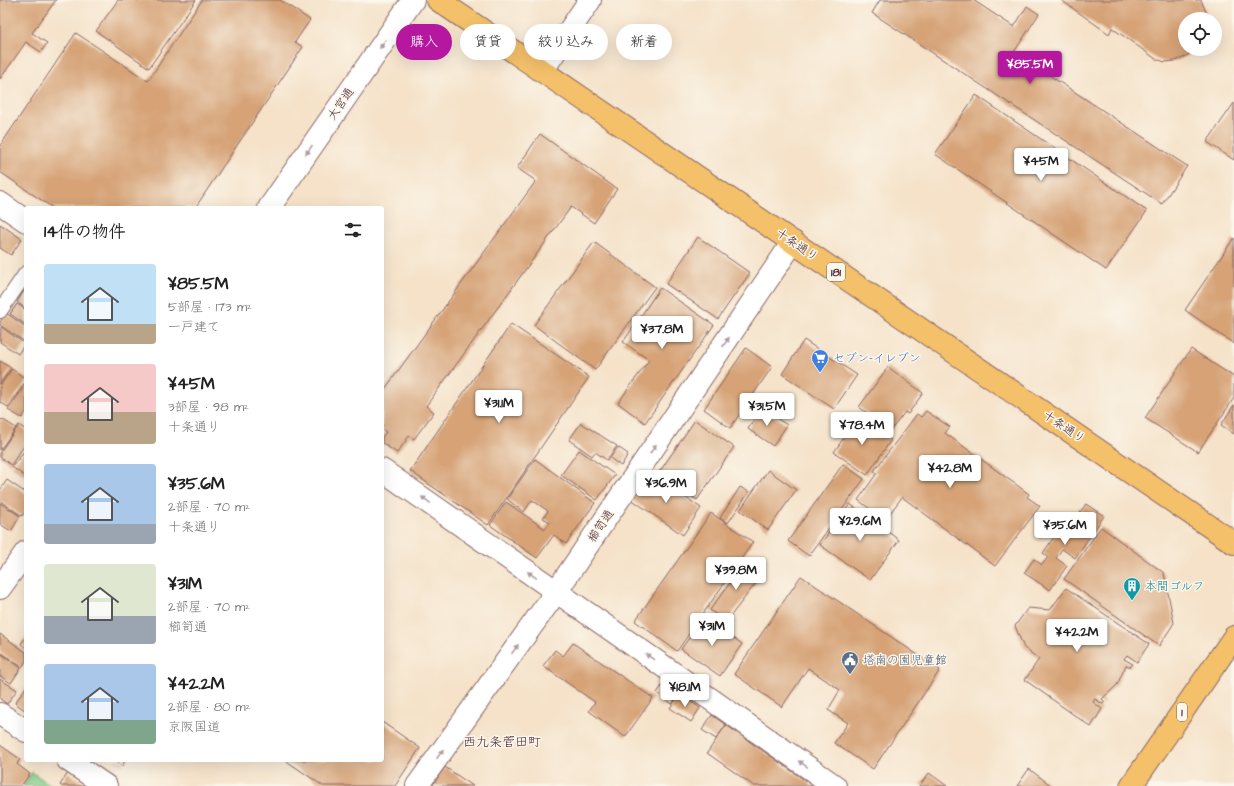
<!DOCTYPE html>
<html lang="ja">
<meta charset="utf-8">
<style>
body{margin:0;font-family:"Architects Daughter","Klee One",sans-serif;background:#f2f2f2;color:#222;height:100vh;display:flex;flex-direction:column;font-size:15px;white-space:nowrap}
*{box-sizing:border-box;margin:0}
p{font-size:13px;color:#767676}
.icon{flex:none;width:22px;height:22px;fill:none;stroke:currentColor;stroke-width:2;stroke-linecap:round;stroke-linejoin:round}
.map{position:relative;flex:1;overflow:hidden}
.sheet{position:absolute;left:24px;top:206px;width:360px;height:556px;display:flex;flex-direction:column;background:#fff;border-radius:4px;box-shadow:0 4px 16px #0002}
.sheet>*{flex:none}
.guide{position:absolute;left:396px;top:24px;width:380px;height:36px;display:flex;gap:8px}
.fabs{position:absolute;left:1178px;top:12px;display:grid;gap:8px}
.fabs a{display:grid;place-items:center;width:44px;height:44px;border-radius:50%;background:#fff;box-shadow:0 4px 16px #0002;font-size:20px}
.price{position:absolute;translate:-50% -34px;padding:0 9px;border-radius:4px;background:#fff;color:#222;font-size:13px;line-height:26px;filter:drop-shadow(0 1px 2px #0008)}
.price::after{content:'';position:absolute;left:50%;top:24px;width:12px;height:9px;margin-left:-6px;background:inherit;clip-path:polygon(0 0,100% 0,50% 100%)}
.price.active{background:#b5179e;color:#fff}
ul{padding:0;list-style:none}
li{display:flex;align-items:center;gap:12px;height:100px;padding:0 20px}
li span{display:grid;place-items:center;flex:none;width:112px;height:80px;border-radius:4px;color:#555}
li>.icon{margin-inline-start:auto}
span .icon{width:48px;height:48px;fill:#fffc;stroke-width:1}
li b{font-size:17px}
h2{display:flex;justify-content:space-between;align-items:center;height:48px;padding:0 20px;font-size:17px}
.tag{padding:0 14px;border-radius:18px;background:#fff;box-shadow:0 4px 16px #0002;font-size:14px;line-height:36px}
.tag.active{background:#b5179e;color:#fff}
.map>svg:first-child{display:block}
</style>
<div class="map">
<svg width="1234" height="786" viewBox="0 0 1234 786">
<rect width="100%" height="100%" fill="#fbf7ec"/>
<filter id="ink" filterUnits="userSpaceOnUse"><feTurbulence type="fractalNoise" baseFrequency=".025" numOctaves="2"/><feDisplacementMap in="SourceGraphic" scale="8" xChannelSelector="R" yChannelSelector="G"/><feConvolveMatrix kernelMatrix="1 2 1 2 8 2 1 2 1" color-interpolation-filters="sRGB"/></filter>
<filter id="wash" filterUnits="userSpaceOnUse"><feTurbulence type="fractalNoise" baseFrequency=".012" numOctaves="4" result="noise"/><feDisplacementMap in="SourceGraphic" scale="16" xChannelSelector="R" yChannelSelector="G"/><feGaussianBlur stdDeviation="0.9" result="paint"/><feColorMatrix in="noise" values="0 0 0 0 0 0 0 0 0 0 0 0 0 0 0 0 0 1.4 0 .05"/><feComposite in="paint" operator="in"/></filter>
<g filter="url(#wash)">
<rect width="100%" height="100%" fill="#f5e2c9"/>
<path fill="#81ca86" stroke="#667458" d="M32 772 52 786H23Z"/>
<g id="blocks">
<g fill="#d6a276">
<path d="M0 0H56L32 33 47 43 41 52 26 42 0 79Z"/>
<path d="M118 0H196L149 68 96 31Z"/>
<path d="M202 0H280L310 20 295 42 303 47 195 208H53L0 172V146L76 33 148 81Z"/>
<path d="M880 0H973L1014 27 1027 6 1039 14 1014 52 1187 166 1162 204 872 13Z"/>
<path d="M1061 0H1201L1209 19H1185V49H1197L1183 58 1175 61 1165 62 1156 59 1112 28 1109 34Z"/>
<path d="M976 95 1147 211 1106 270 935 154Z"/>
<path d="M1234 103V160L1207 142Z"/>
<path d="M540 134 617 189 594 223 571 207 426 406 434 412 414 439 409 436 397 453 382 443V437L386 432 382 429V393L536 181 517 168Z"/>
<path d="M0 224 22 239 11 255 0 248Z"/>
<path d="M698 237 750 273 718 319 666 284Z"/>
<path d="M1234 238V344L1185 310Z"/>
<path d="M594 242 655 287 595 370 534 325Z"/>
<path d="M660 288 714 325 645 423 618 403 649 360 623 342Z"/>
<path d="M24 291 26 292V309L17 302Z"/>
<path d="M17 304 26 310V325L10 314Z"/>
<path d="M6 313 26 327 25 342 0 325V322Z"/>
<path d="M511 324 589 377 488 525 410 471Z"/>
<path d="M1 327 25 344 18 354 0 342Z"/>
<path d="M804 340 857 375 834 409 782 374Z"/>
<path d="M746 348 772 367 730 428 704 409Z"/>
<path d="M1191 349 1234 377V398L1198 452 1145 418Z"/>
<path d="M0 361 11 368 0 384Z"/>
<path d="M888 367 923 393 908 414 905 412 891 430 859 407Z"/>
<path d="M12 369 26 379V381L8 407 0 402V386Z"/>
<path d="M26 384V412L22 418 8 410Z"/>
<path d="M1234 405V434L1221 425Z"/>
<path d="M761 408 787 425 773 446 748 429Z"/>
<path d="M926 411 950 427 945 433 1029 494 1027 497 1040 506 995 566 902 497 885 520 858 500 877 473 874 471 917 414 921 417Z"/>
<path d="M858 417 891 440 867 475 834 452Z"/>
<path d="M2 419 16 428 0 450V421Z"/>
<path d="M695 420 734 447 697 500 658 474Z"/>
<path d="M581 423 617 446 607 460 595 452 592 456 569 440Z"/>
<path d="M19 425 26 430V443L11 465 0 457V452Z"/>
<path d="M618 447 628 454 621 466 610 458Z"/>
<path d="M25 450 26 451V477L12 467Z"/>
<path d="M579 450 615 475 597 500 561 475Z"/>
<path d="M535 459 595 503 566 544 554 535 537 558 490 525 506 502 545 529 550 522 543 518 548 511 532 500 524 512 507 499Z"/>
<path d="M843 464 864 479 809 556 788 541Z"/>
<path d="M768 470 796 490 768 530 740 510Z"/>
<path d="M649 472 701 508 683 535 631 499Z"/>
<path d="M7 480 26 493V510L22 516 0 501V490Z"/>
<path d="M740 487 749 492 728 523 720 518Z"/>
<path d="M0 503 20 516 11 531 0 524Z"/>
<path d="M850 504 899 540 870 580 820 545Z"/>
<path d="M1086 504 1104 516 1075 558 1062 549 1056 558 1067 566 1050 590 1024 573 1034 559 1042 565 1048 557 1043 553 1068 517 1074 521Z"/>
<path d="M711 513 753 542 677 651 635 621Z"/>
<path d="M1101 527 1164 573 1174 623 1159 646 1064 579Z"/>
<path d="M746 561 763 574 726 622 710 610Z"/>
<path d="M801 576 940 670 873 769 834 743 848 723 828 710 840 690 808 668 782 707 734 674Z"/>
<path d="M1066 588 1149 644 1137 662 1127 655 1124 659 1133 664 1130 667 1126 665 1117 685 1102 699 1105 702 1103 704 1095 699 1093 702 1102 709 1091 727 1025 680 1039 659 1024 648 1015 626 1028 608 1050 610Z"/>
<path d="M704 617 742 644 720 676 681 649Z"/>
<path d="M0 634 26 652V661L22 667 0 652Z"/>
<path d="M26 636V648L21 644Z"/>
<path d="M573 643 653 698 625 737 589 711 595 702 543 666 555 650 563 656Z"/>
<path d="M0 653 21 668 11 683 0 676Z"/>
<path d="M0 679 17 690 7 704 0 699Z"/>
<path d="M664 683 679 694 672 704 657 693Z"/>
<path d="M26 687V711L15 703Z"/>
<path d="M680 694 700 708 691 722 670 708Z"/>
<path d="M712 715 726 725 716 739 702 730Z"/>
<path d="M382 722 420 748 395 786H323L285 760H382Z"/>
<path d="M726 725 813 786H754L707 753Z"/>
<path d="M0 745 20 759 17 764 30 774 21 786H0Z"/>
<path d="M113 760H126L122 766Z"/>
<path d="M445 767 473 786H432Z"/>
<path d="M1029 769 1052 786H1017Z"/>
<path d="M68 773 88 786H61L60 785Z"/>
<path d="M929 773 947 786H919Z"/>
</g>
</g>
</g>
<g filter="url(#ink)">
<use href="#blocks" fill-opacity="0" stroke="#866362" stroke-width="1"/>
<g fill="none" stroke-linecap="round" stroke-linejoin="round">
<defs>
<path id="service" d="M0 311 26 273"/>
<g id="minor">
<path d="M542 71 590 0"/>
<path d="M0 203 26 221"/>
<path d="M382 470 835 786"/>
<path d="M0 714 26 731"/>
<path d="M68 760 106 786"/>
<path d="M417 786 556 592 793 242"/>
</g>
<g id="tertiary">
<path d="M269 208 413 0"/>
<path d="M0 588 26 552"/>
</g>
<path id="primary" d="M438 0 1234 543"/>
<path id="trunk" d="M1131 786 1234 637"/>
</defs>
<use href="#service" stroke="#866362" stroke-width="16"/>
<use href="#minor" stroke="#866362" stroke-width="24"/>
<use href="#tertiary" stroke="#866362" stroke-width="24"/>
<use href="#primary" stroke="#866362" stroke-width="24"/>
<use href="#trunk" stroke="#866362" stroke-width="24"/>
<use href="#service" stroke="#fff" stroke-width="14"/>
<use href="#minor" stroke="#fff" stroke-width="22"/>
<use href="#tertiary" stroke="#fff" stroke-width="22"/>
<use href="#primary" stroke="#f4c16a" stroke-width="22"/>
<use href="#trunk" stroke="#f4c16a" stroke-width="22"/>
</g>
<defs><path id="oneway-solid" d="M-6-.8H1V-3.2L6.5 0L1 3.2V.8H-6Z"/></defs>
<g fill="#ae9aa0">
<use href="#oneway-solid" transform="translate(383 44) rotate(125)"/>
<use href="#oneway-solid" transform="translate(309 150) rotate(125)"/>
<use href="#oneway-solid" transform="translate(726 342) rotate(-56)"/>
<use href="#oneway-solid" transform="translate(653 449) rotate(-56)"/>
<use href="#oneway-solid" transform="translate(426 500) rotate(-145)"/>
<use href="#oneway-solid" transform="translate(532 575) rotate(-145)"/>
<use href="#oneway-solid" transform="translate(515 649) rotate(-54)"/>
<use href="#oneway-solid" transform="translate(650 657) rotate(-145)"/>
<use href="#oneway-solid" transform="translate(440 754) rotate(-54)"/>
<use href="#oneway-solid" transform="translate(803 764) rotate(-145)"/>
</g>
</g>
<defs>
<symbol id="supermarket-pin" viewBox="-11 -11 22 30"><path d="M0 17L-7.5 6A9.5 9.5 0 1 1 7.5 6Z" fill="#3f7fe0" stroke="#fbf7ec"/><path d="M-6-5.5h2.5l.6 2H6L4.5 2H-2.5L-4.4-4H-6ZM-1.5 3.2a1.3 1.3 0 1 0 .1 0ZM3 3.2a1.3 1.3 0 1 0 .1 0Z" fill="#fff"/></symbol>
<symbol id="building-pin" viewBox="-11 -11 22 30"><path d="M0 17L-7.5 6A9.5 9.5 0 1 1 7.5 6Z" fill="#0f9aa8" stroke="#fbf7ec"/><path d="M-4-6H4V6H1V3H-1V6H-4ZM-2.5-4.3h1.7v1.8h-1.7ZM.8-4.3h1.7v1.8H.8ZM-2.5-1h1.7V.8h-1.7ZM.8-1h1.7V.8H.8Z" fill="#fff"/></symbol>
<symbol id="civic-pin" viewBox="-11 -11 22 30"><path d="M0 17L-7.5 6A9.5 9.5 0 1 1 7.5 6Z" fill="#5c6f8a" stroke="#fbf7ec"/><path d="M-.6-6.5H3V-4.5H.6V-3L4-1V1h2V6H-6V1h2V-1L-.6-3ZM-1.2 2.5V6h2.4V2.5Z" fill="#fff"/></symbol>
</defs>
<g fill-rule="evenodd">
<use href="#supermarket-pin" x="810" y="348" width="20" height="27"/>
<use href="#building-pin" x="1122" y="576" width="20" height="27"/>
<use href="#civic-pin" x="840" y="650" width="20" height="27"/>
</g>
<g text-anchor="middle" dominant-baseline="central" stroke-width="3" stroke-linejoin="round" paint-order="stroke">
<g fill="#fbf7ec" stroke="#7f6065" stroke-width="1">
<rect x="827" y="263" width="18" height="18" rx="3"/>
<rect x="1177" y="703" width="10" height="18" rx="3"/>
</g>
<g font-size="11" font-weight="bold" fill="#4a1f2b">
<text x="836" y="272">181</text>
<text x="1182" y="712">1</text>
</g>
<g font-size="12" fill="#4a1f2b" stroke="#fbf7ec">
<text transform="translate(341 104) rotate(-55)">大宮通</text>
<text transform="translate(797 245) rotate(34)">十条通り</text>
<text transform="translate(1064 427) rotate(34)">十条通り</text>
<text transform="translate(601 526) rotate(-56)">櫛笥通</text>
</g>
<g font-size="12" fill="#366cbe" stroke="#fbf7ec" text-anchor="start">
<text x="833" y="358">セブン-イレブン</text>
</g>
<g font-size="12" fill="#0d838f" stroke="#fbf7ec" text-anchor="start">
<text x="1145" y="586">本間ゴルフ</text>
</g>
<g font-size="12" fill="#4e5e75" stroke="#fbf7ec" text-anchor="start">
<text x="863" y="660">塔南の園児童館</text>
</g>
<g font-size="13" fill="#4a1f2b" stroke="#fbf7ec">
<text x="502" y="742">西九条菅田町</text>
</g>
</g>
</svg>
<div class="fabs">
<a><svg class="icon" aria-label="locate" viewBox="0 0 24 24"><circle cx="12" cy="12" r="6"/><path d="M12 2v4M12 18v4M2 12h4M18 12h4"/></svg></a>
</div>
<b class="price active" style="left:1030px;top:85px">¥85.5M</b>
<b class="price" style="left:1041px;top:182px">¥45M</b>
<b class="price" style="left:662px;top:350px">¥37.8M</b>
<b class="price" style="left:499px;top:424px">¥31.1M</b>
<b class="price" style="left:767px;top:427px">¥31.5M</b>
<b class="price" style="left:862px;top:446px">¥78.4M</b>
<b class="price" style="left:950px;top:489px">¥42.8M</b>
<b class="price" style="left:666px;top:504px">¥36.9M</b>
<b class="price" style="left:860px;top:542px">¥29.6M</b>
<b class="price" style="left:1065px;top:546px">¥35.6M</b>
<b class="price" style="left:736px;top:591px">¥39.8M</b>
<b class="price" style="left:712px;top:647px">¥31M</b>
<b class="price" style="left:1077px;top:653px">¥42.2M</b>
<b class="price" style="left:685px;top:708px">¥18.1M</b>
<div class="guide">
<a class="tag active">購入</a>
<a class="tag">賃貸</a>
<a class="tag">絞り込み</a>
<a class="tag">新着</a>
</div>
<section class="sheet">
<h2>14件の物件<svg class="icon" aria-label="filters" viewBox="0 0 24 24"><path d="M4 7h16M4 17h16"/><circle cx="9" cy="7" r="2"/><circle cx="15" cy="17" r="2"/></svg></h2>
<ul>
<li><span style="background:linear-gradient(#bfe0f5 75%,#b9a48a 0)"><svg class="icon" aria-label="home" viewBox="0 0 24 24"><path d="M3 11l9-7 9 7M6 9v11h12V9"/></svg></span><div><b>¥85.5M</b><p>5部屋 · 173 m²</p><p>一戸建て</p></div></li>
<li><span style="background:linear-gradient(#f6c9c9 60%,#b9a48a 0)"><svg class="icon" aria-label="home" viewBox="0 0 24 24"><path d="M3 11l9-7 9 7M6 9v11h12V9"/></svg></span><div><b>¥45M</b><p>3部屋 · 98 m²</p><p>十条通り</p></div></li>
<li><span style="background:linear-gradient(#a9c7e8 75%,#9aa5b1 0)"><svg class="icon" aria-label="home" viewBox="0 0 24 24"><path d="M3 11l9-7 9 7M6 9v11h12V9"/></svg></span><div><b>¥35.6M</b><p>2部屋 · 70 m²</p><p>十条通り</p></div></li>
<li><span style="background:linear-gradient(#dfe7d0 65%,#9aa5b1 0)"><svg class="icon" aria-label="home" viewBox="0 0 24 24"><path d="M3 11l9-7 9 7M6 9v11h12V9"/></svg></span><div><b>¥31M</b><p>2部屋 · 70 m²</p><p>櫛笥通</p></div></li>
<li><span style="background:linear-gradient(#a9c7e8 70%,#7fa58c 0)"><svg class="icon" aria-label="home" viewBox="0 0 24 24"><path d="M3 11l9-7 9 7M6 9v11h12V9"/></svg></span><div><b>¥42.2M</b><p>2部屋 · 80 m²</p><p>京阪国道</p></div></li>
</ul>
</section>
</div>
